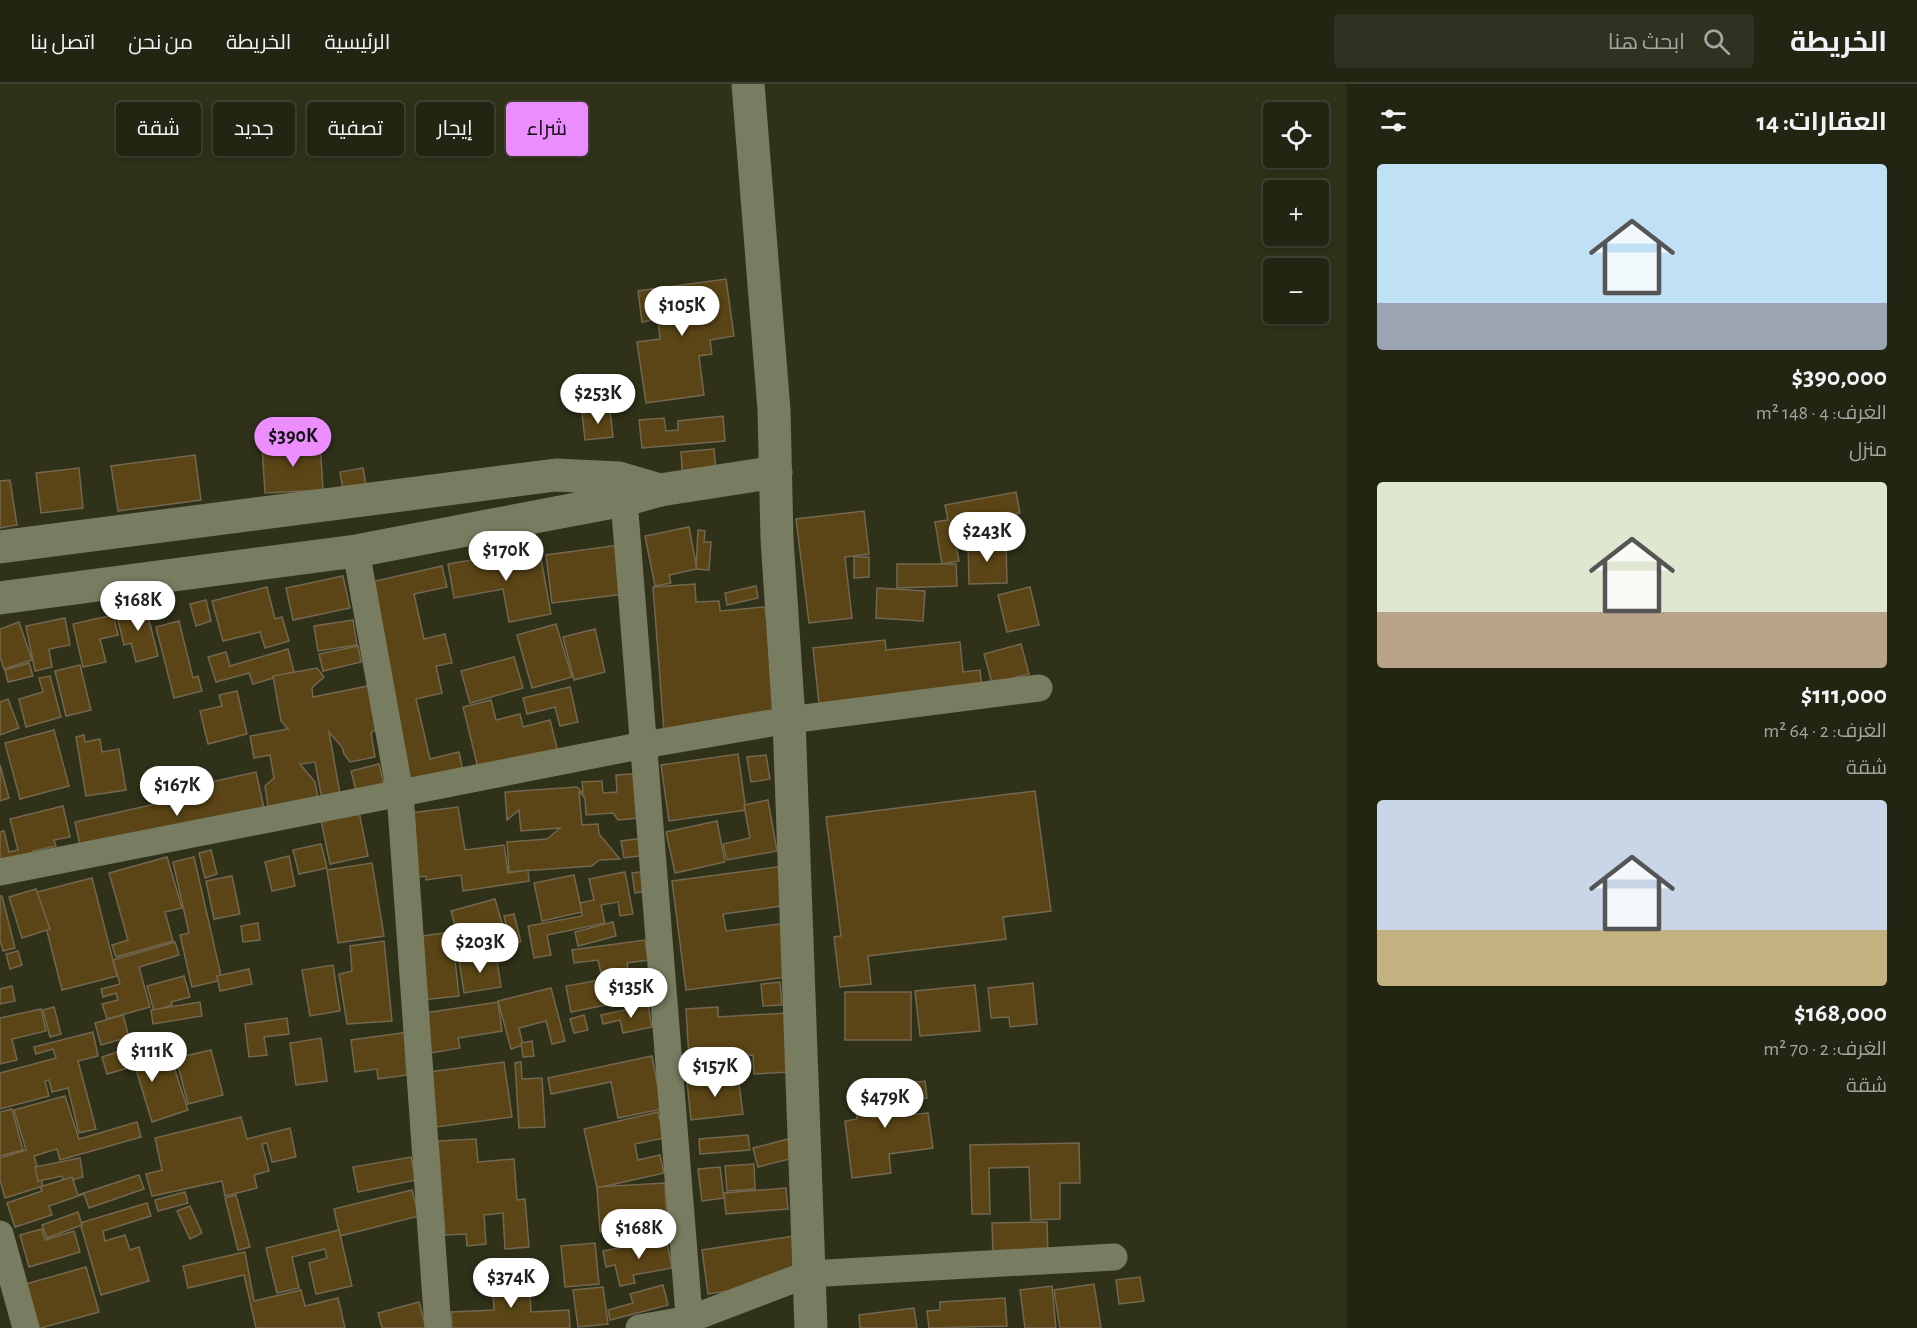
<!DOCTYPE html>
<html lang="ar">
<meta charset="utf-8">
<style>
body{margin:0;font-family:"Alegreya Sans",Cairo,sans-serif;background:#2f3121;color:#f1f3f6;direction:rtl;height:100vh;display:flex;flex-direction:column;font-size:22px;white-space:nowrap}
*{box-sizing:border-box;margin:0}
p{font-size:20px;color:#a3a5a0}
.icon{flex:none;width:33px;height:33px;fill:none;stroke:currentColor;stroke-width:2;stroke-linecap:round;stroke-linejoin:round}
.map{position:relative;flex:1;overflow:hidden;direction:ltr}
.side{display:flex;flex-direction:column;background:#232513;width:570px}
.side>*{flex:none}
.top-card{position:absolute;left:18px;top:18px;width:570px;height:54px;direction:rtl;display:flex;gap:12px}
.fabs{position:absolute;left:1263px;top:18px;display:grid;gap:12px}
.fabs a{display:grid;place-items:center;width:66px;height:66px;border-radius:6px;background:#232513;box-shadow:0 3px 9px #0003,0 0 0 2px #404233;font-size:30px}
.price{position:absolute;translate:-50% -51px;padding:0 14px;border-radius:21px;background:#fff;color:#222;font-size:20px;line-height:39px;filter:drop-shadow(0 2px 3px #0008)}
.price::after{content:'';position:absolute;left:50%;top:36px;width:18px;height:14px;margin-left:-9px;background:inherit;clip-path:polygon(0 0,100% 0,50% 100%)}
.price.selected{background:#eb8dfc;color:#111}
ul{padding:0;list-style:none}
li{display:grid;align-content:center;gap:12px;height:318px;padding:0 30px}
li span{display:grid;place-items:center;height:186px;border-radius:6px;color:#555}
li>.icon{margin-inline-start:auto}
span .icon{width:108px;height:108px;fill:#fffc;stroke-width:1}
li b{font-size:26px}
h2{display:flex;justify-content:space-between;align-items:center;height:72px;padding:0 30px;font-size:26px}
.tag{padding:0 21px;border-radius:6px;background:#232513;box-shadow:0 3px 9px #0003,0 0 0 2px #404233;font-size:21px;line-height:54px}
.tag.selected{background:#eb8dfc;color:#111}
header{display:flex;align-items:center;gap:36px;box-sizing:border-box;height:84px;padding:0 30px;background:#232513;border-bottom:2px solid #404233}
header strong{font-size:28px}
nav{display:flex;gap:33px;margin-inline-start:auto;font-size:21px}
.search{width:420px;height:54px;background:#2f3121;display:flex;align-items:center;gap:15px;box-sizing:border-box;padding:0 21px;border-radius:6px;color:#a3a5a0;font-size:22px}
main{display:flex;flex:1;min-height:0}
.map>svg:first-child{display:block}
</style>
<header>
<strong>الخريطة</strong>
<div class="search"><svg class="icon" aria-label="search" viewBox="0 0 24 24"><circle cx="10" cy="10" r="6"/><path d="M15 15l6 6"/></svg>ابحث هنا</div>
<nav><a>الرئيسية</a><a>الخريطة</a><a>من نحن</a><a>اتصل بنا</a></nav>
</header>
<main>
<section class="side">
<h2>العقارات: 14<svg class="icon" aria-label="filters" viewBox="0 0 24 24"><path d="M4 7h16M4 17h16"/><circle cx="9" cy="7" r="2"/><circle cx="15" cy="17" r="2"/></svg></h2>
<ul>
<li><span style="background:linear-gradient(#bfe0f5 75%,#9aa5b1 0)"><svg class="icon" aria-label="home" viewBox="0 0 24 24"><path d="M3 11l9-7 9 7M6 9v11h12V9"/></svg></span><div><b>$390,000</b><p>الغرف: 4 · 148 m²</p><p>منزل</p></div></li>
<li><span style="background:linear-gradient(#dfe7d0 70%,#b9a48a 0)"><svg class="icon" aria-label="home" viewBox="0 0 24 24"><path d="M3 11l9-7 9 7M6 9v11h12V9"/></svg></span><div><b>$111,000</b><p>الغرف: 2 · 64 m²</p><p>شقة</p></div></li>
<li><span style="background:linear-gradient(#c9d6e8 70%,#c2b280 0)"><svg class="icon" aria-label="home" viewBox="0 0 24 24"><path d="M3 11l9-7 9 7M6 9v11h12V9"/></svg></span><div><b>$168,000</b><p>الغرف: 2 · 70 m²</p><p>شقة</p></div></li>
</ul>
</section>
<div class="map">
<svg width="1347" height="1244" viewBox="0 0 1347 1244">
<rect width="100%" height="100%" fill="#2f3119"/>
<g fill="#5b4516" stroke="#73674f" stroke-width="1.5">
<path d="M726 195 734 252 710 256 712 270 699 272 704 311 646 319 637 258 660 255 658 235 642 238 638 207Z"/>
<path d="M610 326 613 353 585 356 582 329Z"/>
<path d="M723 332 725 357 642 364 639 336 664 334 666 347 678 346V337Z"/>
<path d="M320 358 323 406 265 409 262 361Z"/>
<path d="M714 365 717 398 683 401 681 368Z"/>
<path d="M195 371 201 416 118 427 111 382Z"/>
<path d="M79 384 83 424 41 429 36 389Z"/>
<path d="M363 384 366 401 343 405 340 388Z"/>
<path d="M10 396 17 441 0 444V397Z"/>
<path d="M1016 408 1020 429 952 442 959 477 942 480 935 438 948 436 945 421Z"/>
<path d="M864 427 869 470 845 473 852 534 809 539 796 435Z"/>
<path d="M689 443 697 485 669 491 671 499 655 502 645 452Z"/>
<path d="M698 446 705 447 704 458H711L709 486 696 485Z"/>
<path d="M1006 458 1007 499 969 500 968 459Z"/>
<path d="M619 461 625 510 552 519 546 471Z"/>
<path d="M539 464 551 530 509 538 503 505 454 514 448 480Z"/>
<path d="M854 473H869V493L854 494Z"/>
<path d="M897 480H956L957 502 897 504Z"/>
<path d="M442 482 447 503 414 510 424 555 445 550 452 579 436 582 442 609 416 615 430 675 459 668 464 692 411 703 367 499Z"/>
<path d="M343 492 350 524 293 536 286 504Z"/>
<path d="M695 500 696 518 719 517 720 527 765 523 781 643 664 648 653 503Z"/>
<path d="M756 502 758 514 727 521 725 509Z"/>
<path d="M267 503 275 535 282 533 289 557 265 564 260 548 223 557 212 517Z"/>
<path d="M1030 503 1039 541 1007 548 998 511Z"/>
<path d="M877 504 925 507 923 537 876 534Z"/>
<path d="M206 516 211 537 196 542 190 520Z"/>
<path d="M145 520 158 572 136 578 131 559 124 561 116 528Z"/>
<path d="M113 531 118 551 100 555 106 578 83 583 73 540Z"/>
<path d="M65 534 70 561 49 565 52 583 35 587 26 542Z"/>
<path d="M353 536 357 561 318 567 314 542Z"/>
<path d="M179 537 193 594 198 592 202 607 174 614 156 543Z"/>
<path d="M19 538 32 576 4 585 0 573V545Z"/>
<path d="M556 540 572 593 532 604 517 551Z"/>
<path d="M595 545 605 588 574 596 563 553Z"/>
<path d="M885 556 886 566 960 558 963 588 980 586 983 617 820 629 813 564Z"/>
<path d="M1021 560 1029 590 992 599 984 570Z"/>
<path d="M358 562 361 578 323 587 319 570Z"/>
<path d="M288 565 294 588 253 600 249 589 216 598 208 573 226 568 230 582Z"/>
<path d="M514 573 523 604 470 619 461 587Z"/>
<path d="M29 579 33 592 8 598 5 586Z"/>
<path d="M80 581 91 626 66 632 55 587Z"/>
<path d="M317 584 324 593 312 604 313 613 368 602 376 645 371 649 375 673 350 678 344 670 342 663 329 648 341 715 327 717 321 710 315 678 300 680 315 698 319 720 268 723 265 702 274 694 270 671 254 674 250 652 288 645 281 637 273 592Z"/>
<path d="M50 592 61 633 26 643 19 615 43 608 39 594Z"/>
<path d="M570 603 578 638 560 642 555 623 527 630 523 614Z"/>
<path d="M237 607 247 650 208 660 200 627 222 622 219 611Z"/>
<path d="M8 615 19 644 0 651V618Z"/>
<path d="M491 616 496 636 520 630 523 643 550 636 560 676 481 696 463 623Z"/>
<path d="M54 646 69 702 20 715 5 659Z"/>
<path d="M84 651 85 658 100 655 102 668 119 665 126 706 86 712 76 653Z"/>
<path d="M738 670 746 726 669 737 661 681Z"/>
<path d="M766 671 770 695 751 698 747 673Z"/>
<path d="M379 680 386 708 358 715 351 687Z"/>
<path d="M0 681 9 714 0 717Z"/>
<path d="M172 685 178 700 162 706 156 691Z"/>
<path d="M256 688 267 738 82 771 75 738 213 707 211 698Z"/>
<path d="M648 689 651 733 618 736 613 729 586 731 585 714 579 708 582 741 598 740 599 750 620 775 599 776 592 782 509 788 507 758 547 755 560 744 521 747 519 726 507 736 505 708 577 703 583 709 582 698 602 697 603 709 617 708 616 691Z"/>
<path d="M1035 707 1051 827 1003 833 1006 855 868 872 871 900 840 903 834 853 841 852 826 733Z"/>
<path d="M768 716 777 767 727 776 723 760 750 754 744 721Z"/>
<path d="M63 722 70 753 54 756 56 762 33 767 37 782 0 791V748L4 747 9 768 18 766 10 735Z"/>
<path d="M458 723 465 766 504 761 508 789 528 786 529 797 463 807 461 791 426 796V792L411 794 402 730Z"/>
<path d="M359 728 368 772 330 780 321 736Z"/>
<path d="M717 737 725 778 675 789 666 748Z"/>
<path d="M643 754 646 771 624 774 621 757Z"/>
<path d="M321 760 327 784 299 790 293 766Z"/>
<path d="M211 766 217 790 205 794 199 769Z"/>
<path d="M289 772 295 802 272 807 265 778Z"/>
<path d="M167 773 182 824 165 828 173 857 116 873 112 861 128 856 109 789Z"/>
<path d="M194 773 222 896 192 903 180 851 189 849 173 778Z"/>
<path d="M372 779 384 852 338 859 327 786Z"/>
<path d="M784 782 789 821 723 830 726 847 795 838 802 891 686 906 672 797Z"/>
<path d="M648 787 651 806 635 809 632 789Z"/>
<path d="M625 788 633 830 620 832 618 818 601 821 605 839 547 851 551 871 534 874 528 842 582 832 580 819 594 816 589 795Z"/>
<path d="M574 791 582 828 542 837 534 799Z"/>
<path d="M232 792 240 830 214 835 206 797Z"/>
<path d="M92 794 117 892 62 906 37 808Z"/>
<path d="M36 805 50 845 22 854 9 813Z"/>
<path d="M0 812H2L15 864 3 867 0 856Z"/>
<path d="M495 815 506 853 481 860 476 841 465 844 469 856 460 859 451 827Z"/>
<path d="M514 830 521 858 511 860 504 832Z"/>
<path d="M613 838 616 852 578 862 575 848Z"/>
<path d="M258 839 260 856 243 858 241 842Z"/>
<path d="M452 848 459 912 421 916 414 853Z"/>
<path d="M645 856 648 876 627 879 628 885 601 889 598 876 574 879 572 866Z"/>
<path d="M384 857 392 937 347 940 339 890 352 887 350 862Z"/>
<path d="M175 858 179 871 139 883 150 923 107 935 102 920 118 916 116 909 103 913 101 905 120 900 113 876Z"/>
<path d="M18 867 22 881 10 885 6 870Z"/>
<path d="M496 870 501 903 464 909 459 876Z"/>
<path d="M333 881 340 927 310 932 302 886Z"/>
<path d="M249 885 252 900 220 907 217 892Z"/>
<path d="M649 887 652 902 624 908 626 917 571 928 566 902Z"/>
<path d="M184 892 190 913 171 918 172 921 154 927 147 902Z"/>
<path d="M780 898 782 921 763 922 761 900Z"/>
<path d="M1033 899 1037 940 1010 943 1009 933 991 934 988 904Z"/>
<path d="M975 901 980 947 920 952 915 907Z"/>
<path d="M12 902 15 917 0 920V905Z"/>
<path d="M551 904 565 957 552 960 546 937 519 944 523 961 511 965 498 917Z"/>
<rect x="845" y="908" width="66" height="48"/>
<path d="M200 918 202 932 153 940 151 926Z"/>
<path d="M498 918 502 947 458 954 460 964 431 969 425 929Z"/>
<path d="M648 921 652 943 623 949 620 936 603 940 601 931Z"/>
<path d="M54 923 61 950 50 953 43 926Z"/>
<path d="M718 923V933L786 929 790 988 754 990 753 971 689 974 686 925Z"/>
<path d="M41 925 46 947 12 955 17 976 0 980V934Z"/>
<path d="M123 931 129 953 101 961 95 939Z"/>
<path d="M584 931 588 946 574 949 570 935Z"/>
<path d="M287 934 289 950 264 953 267 971 249 973 245 940Z"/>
<path d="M93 948 98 972 78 977 96 1045 79 1049 68 1004 52 1008 49 996 45 997 49 1012 0 1025V989L56 974 53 965 36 970 34 963Z"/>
<path d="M408 948 414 990 378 995 377 985 355 988 351 956Z"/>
<path d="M321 954 327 997 296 1001 290 959Z"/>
<path d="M532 957 534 972 523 973 521 959Z"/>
<path d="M136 962 143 983 171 974 188 1026 152 1038 135 982 107 990 102 973Z"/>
<path d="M211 966 223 1011 188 1020 176 974Z"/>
<path d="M652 972 662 1025 618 1034 611 998 551 1010 548 994Z"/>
<path d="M504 978 512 1033 436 1043 429 988Z"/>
<path d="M521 978 522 995 542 994 545 1043 519 1044 515 979Z"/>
<path d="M738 992 743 1030 691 1036 687 998Z"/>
<path d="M925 997 927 1014 871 1021 872 1034 928 1029 933 1064 889 1070 891 1089 852 1094 845 1037 857 1035 854 1006Z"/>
<path d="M65 1012 79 1055 137 1038 141 1053 60 1076 57 1065 34 1072 43 1102 5 1114 0 1096V1074L26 1066 14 1026Z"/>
<path d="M12 1025 23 1066 0 1072V1028Z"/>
<path d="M658 1028 664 1054 635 1060 638 1076 660 1071 664 1089 597 1104 584 1045Z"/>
<path d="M241 1033 247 1055 290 1044 296 1073 272 1078 267 1059 262 1060 269 1087 254 1091 257 1104 225 1112 222 1097 152 1112 146 1090 162 1086 155 1054Z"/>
<path d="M748 1051 750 1066 700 1070 699 1055Z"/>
<path d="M792 1054 797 1073 758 1083 753 1064Z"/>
<path d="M476 1055 478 1078 514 1075 517 1116 525 1115 529 1163 505 1165 503 1129 484 1131 486 1160 467 1162 466 1150 445 1151 438 1057Z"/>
<path d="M1079 1059 1080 1099H1060V1135L1031 1136 1029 1083 989 1084 990 1130H972L970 1061Z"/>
<path d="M411 1073 416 1096 358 1108 353 1083Z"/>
<path d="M80 1074 83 1093 64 1098 62 1092 38 1097 35 1083Z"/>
<path d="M754 1080 755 1105 727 1107 725 1082Z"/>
<path d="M720 1083 724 1114 702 1117 698 1085Z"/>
<path d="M139 1091 144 1105 89 1124 84 1110 49 1122 52 1131 15 1143 7 1119 42 1107 40 1103 72 1093 78 1111Z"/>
<path d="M665 1099 667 1144 600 1148 597 1103Z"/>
<path d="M786 1104 788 1125 726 1130 724 1109Z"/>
<path d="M412 1106 419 1132 340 1152 334 1125Z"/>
<path d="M185 1108 188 1119 158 1127 155 1116Z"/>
<path d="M236 1111 250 1163 238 1166 225 1114Z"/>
<path d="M147 1119 151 1132 103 1147 105 1157 125 1151 130 1166 139 1163 149 1197 101 1211 80 1139Z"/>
<path d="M190 1122 202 1149 190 1155 177 1127Z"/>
<path d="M78 1128 82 1141 47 1154 42 1141Z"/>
<path d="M1047 1138 1048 1171H993L992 1139Z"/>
<path d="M42 1145 45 1156 74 1147 80 1168 29 1183 20 1151Z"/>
<path d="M339 1146 352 1202 316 1210 309 1179 327 1174 325 1165 292 1173 299 1204 277 1209 266 1164Z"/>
<path d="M794 1152 802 1208 774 1200 708 1210 702 1166Z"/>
<path d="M666 1154 672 1184 633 1191 635 1199 620 1202 615 1181 606 1183 603 1167Z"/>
<path d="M595 1159 599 1200 565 1203 561 1162Z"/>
<path d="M245 1168 254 1217 301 1206 305 1222 338 1214 345 1244H256L244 1191 188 1204 183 1182Z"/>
<path d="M86 1183 99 1228 41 1244H34L22 1201Z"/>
<path d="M529 1190 531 1228 569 1226 570 1244H452L451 1228 494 1226 492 1192Z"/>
<path d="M1140 1193 1144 1217 1119 1220 1116 1196Z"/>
<path d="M1094 1200 1101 1244H1060L1054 1206Z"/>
<path d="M663 1201 668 1221 610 1236 608 1226 633 1219 630 1210Z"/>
<path d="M1052 1202 1056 1244H1025L1020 1206Z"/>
<path d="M603 1203 608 1240 578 1243 573 1206Z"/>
<path d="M1005 1214 1007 1242 929 1244 927 1227 940 1226V1218Z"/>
<path d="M419 1218 426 1244H382L378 1229Z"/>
<path d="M914 1224 917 1244H860L859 1231Z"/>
</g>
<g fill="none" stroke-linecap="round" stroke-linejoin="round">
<g stroke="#787c61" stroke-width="27">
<path d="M619 396 624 416 690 1244"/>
<path d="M356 467 400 709 438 1244"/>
<path d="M0 788 644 661 789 636 1039 604"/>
<path d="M0 1150 26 1244"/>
<path d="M639 1244 690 1235 808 1190 1114 1173"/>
</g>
<g stroke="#787c61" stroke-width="33">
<path d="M748 0 774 326 777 455 789 636 811 1244"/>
<path d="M660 406 776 388"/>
<path d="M0 463 556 391 619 394 660 406 624 416 356 467 0 514"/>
</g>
</g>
</svg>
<div class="fabs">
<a><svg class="icon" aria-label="locate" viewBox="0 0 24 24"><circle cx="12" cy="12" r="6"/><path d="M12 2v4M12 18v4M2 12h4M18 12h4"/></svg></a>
<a>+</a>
<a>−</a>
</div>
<b class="price" style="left:682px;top:253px">$105K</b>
<b class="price" style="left:598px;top:341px">$253K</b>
<b class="price selected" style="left:293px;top:384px">$390K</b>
<b class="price" style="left:987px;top:479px">$243K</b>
<b class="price" style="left:506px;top:498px">$170K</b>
<b class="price" style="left:138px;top:548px">$168K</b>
<b class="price" style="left:177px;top:733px">$167K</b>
<b class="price" style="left:480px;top:890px">$203K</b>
<b class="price" style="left:631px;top:935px">$135K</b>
<b class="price" style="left:152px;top:999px">$111K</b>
<b class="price" style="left:715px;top:1014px">$157K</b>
<b class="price" style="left:885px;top:1045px">$479K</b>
<b class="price" style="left:639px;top:1176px">$168K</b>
<b class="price" style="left:511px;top:1225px">$374K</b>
<div class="top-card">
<a class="tag selected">شراء</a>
<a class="tag">إيجار</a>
<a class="tag">تصفية</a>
<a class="tag">جديد</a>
<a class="tag">شقة</a>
</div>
</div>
</main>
